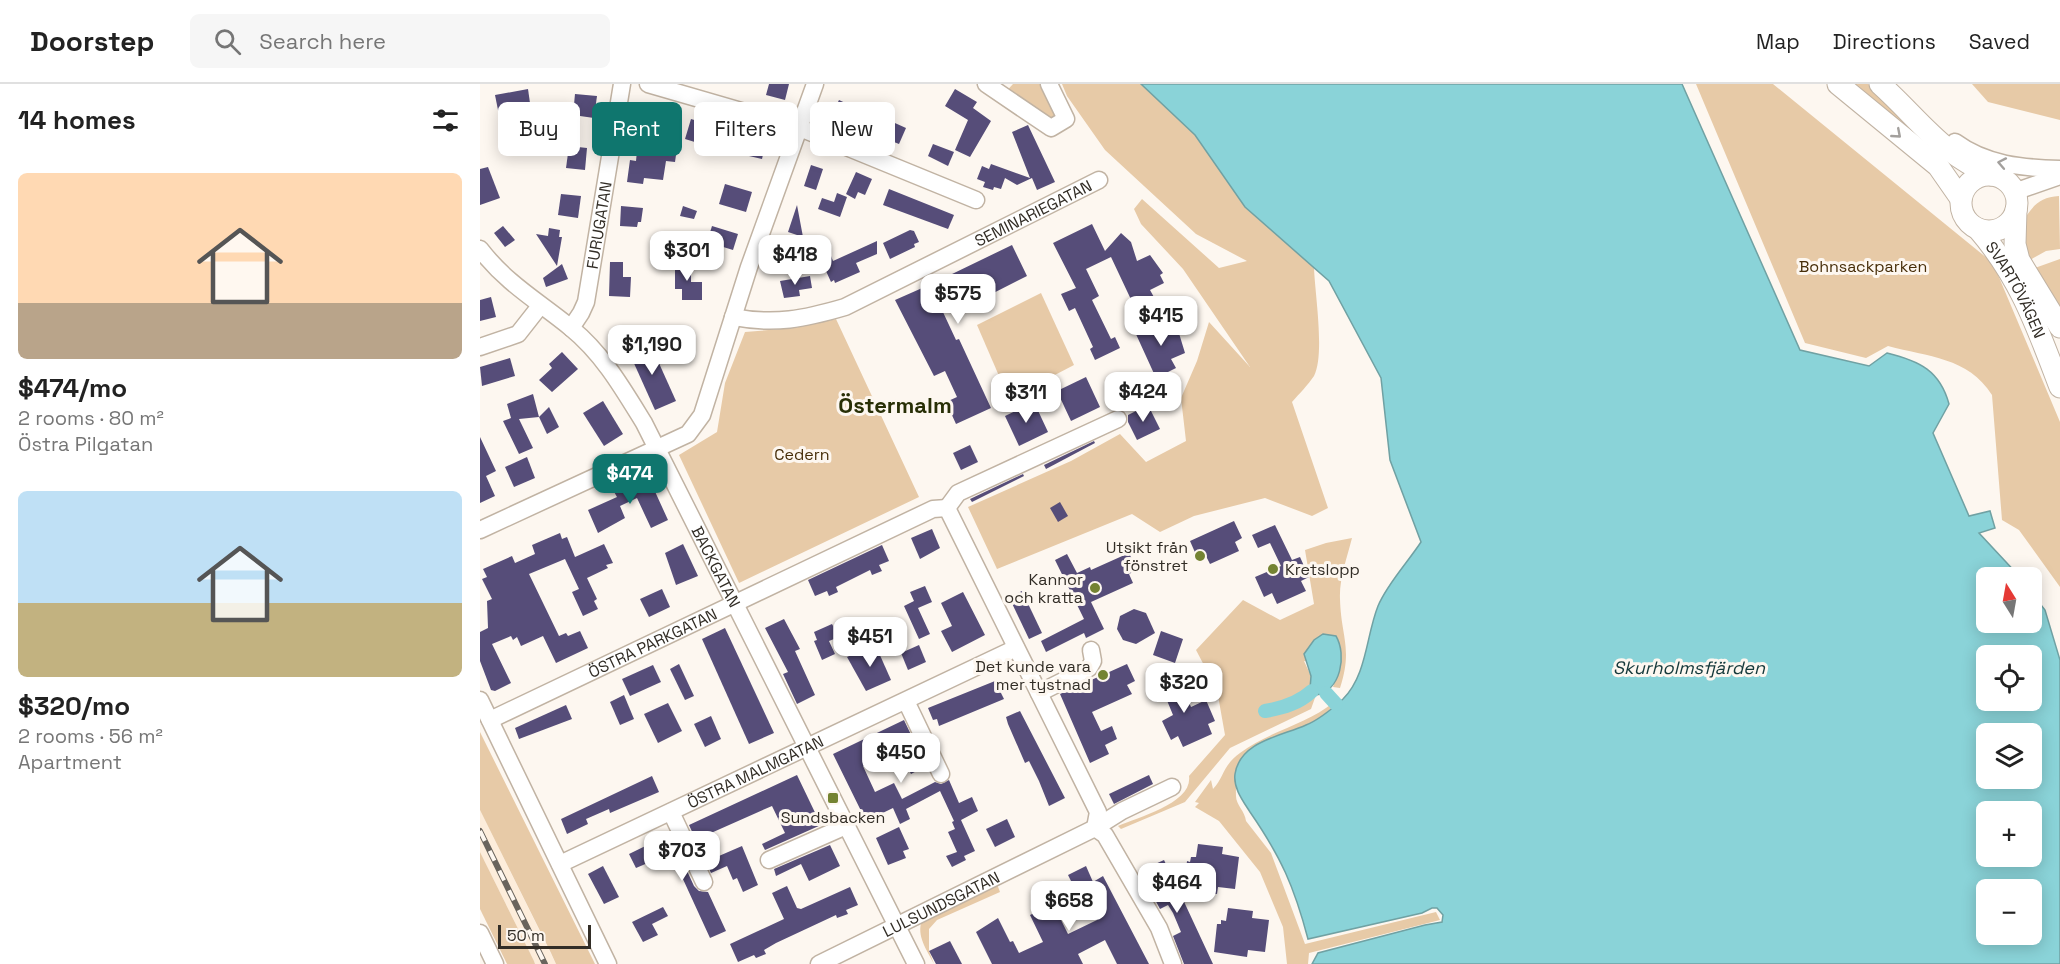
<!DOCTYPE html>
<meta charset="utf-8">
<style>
body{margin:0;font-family:"Space Grotesk",sans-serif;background:#f6f6f6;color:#222;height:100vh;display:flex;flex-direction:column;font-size:22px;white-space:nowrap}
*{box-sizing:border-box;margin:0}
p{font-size:20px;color:#767676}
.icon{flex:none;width:33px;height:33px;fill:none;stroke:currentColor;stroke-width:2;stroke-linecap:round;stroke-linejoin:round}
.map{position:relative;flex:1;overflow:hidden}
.drawer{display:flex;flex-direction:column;background:#fff;width:480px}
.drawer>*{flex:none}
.banner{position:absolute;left:18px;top:18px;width:570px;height:54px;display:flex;gap:12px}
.needle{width:39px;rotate:349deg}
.controls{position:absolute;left:1496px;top:483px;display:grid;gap:12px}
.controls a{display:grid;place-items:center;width:66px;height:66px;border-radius:9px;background:#fff;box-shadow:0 3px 15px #0003;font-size:30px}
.scale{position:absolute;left:18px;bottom:15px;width:93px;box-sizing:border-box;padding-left:6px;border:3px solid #322d26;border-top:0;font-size:16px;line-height:21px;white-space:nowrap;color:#322d26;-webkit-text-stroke:4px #fdf7f0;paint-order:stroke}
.price{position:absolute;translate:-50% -51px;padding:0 14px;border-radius:12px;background:#fff;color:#222;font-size:20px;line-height:39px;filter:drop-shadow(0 2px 3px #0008)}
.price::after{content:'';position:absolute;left:50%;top:36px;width:18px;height:14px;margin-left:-9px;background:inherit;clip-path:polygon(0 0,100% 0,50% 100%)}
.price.current{background:#0f766e;color:#fff}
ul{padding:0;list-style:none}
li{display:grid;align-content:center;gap:12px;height:318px;padding:0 18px}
li span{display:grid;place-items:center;height:186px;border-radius:9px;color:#555}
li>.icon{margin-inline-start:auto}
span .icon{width:108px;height:108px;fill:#fffc;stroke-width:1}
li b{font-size:26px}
h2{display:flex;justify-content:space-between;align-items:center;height:72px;padding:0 18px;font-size:26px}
.pill{padding:0 21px;border-radius:9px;background:#fff;box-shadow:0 3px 15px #0003;font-size:21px;line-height:54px}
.pill.current{background:#0f766e;color:#fff}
header{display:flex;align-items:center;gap:36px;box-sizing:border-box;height:84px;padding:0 30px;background:#fff;border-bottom:2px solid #e0e0e0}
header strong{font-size:28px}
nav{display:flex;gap:33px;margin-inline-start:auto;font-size:21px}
.search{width:420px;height:54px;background:#f6f6f6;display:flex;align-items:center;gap:15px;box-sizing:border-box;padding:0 21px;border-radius:9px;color:#767676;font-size:22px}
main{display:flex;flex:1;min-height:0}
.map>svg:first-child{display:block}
</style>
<header>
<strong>Doorstep</strong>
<div class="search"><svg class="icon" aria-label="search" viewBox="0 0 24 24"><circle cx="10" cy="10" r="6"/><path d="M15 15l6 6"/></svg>Search here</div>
<nav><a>Map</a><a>Directions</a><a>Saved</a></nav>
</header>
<main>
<section class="drawer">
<h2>14 homes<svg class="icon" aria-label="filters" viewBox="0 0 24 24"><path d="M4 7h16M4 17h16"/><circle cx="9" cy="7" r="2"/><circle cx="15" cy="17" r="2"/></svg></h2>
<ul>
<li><span style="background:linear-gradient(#ffd9b3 70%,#b9a48a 0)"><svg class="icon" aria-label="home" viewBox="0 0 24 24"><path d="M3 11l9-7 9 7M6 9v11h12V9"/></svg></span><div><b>$474/mo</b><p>2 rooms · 80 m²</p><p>Östra Pilgatan</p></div></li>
<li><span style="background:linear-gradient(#bfe0f5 60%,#c2b280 0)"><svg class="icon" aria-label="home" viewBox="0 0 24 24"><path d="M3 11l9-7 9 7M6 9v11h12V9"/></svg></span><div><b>$320/mo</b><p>2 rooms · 56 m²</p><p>Apartment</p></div></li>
</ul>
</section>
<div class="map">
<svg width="1580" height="880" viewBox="0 0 1580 880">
<rect width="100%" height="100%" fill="#fdf7f0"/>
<path fill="#fdeddb" d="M0 726 76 880H55L54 877 0 768Z"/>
<g fill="#e7caa7">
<path d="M533 0H570L577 41 523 11Z"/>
<path d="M582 0H661L715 51 765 123 834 184C835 210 845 271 834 292 828 301 819 310 812 318L848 424 832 432 785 414 714 432 680 448 652 430 517 485 488 423 591 377 640 350 666 378 706 357 701 314 717 277 729 238 770 283 703 185 661 140 654 125 662 115 739 184 767 177 716 150 625 66 587 12Z"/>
<path d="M1216 0H1293L1513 179 1580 338V503L1539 446 1522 436 1512 311C1488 273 1448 273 1408 262L1386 274 1325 259Z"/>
<path d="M1374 0H1388L1439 46 1434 52Z"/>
<path d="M1492 0H1580V36L1508 18Z"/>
<path d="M1579 112 1580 165 1566 167 1548 177 1541 141C1551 124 1558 113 1579 112Z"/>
<path d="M1580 175V226L1552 185Z"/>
<path d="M561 209 594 281 529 315 497 241Z"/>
<path d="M356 235 439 413 259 499 199 371 237 348 245 299 265 248 314 244Z"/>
<path d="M872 454C867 474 859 495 860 515 861 553 873 564 860 604L853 603 860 582 824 577 831 592 830 605 836 611 831 625 750 664 705 718 641 745 638 742C659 733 713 719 709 692L745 651 737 606 716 566 763 516 800 536 834 520 825 466 846 459Z"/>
<path d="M854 618 856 620C847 628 837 637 826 642 787 658 754 660 756 712 756 721 765 727 766 737L791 769 825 860 956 828 960 836 829 869 828 880H807L803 843 780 788 739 737 715 723 719 719 715 718 731 696 733 705C744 694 742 682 760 669 789 647 826 641 854 618Z"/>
<path d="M0 648 115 880H76L71 869 0 726Z"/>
<path d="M0 768 54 877 55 880H27L0 825Z"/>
<path d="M517 800 520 808 457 836 449 845V867L454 880C447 866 436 852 442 836Z"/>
</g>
<g fill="#8ad3d8" stroke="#70a1a3" stroke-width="1.5" fill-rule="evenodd">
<path d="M661 0H1202L1320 266 1389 282 1407 269C1440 277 1460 287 1469 320L1453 349 1489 432 1510 427 1515 444 1499 449 1540 493 1506 494V538H1551V508L1565 526 1580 576V880H832L838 869 945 841 962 838 963 831 957 824H952L942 829 828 855C814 802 801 773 770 728 763 717 753 704 755 690 760 657 802 652 826 641 839 636 853 624 863 615 887 591 886 552 898 522 907 500 928 478 941 458L910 376 901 294 849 197 765 123 715 51ZM1506 572H1551V616H1506ZM1506 650H1551V694H1506ZM1506 728H1551V772H1506ZM1506 806H1551V850H1506Z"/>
<path d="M843 550 856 552C867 571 861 607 836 611L830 605 831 592 824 570 834 556Z"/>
</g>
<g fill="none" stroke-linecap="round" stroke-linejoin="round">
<g stroke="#8ad3d8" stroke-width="14">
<path d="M846 609 856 620"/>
<path d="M785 627C804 624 819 619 832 607"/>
</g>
</g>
<g fill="#564d79">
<path d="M289 0H309L305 16 286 11Z"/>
<path d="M48 5 51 26 19 31 15 11Z"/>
<path d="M475 5 497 18 493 24 511 37 490 73 475 66 488 36 465 22Z"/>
<path d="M95 10 117 12 114 34 93 31Z"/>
<path d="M359 16 378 25 371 41 351 32Z"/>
<path d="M161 22 176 24 172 47 157 44Z"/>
<path d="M71 29V44L52 45 51 30Z"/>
<path d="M211 35 231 41 226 57 219 55 218 59 205 55Z"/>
<path d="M406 35 426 44 419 60 399 52Z"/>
<path d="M548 41 575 98 557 106 552 94 537 101 525 94 521 105 514 103 513 106 503 103 505 98 497 95 502 82 509 85 511 80 550 94 532 48Z"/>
<path d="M273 54 286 57 282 75 269 72Z"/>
<path d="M453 60 474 68 468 82 448 72Z"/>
<path d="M180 61 197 64 195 78 186 77 183 96 164 94 163 100 147 98 150 76 156 77 157 67 178 70Z"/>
<path d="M89 62 107 64 105 86 86 84Z"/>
<path d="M331 81 343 85 336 106 324 102Z"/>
<path d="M8 83 20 114 0 121V85Z"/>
<path d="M376 88 392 95 385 111 378 108 375 115 366 110Z"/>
<path d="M245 100 272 108 266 128 239 120Z"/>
<path d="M409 105 474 131 468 145 403 121Z"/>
<path d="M357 109 367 113 360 133 338 125 342 114 354 118Z"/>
<path d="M81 110 101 112 98 134 78 131Z"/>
<path d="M317 121 323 153 308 148Z"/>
<path d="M141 122 163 124 161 138H158L157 143 140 142Z"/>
<path d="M203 122 217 127 214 135 200 132Z"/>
<path d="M612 140 625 167 641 149 651 158 657 177 670 171 683 189 680 191 684 199 670 206 675 215 655 224 631 173 606 185 619 212 612 216 631 255 635 253 640 264 615 276 610 265 613 263 595 224 589 227 581 210 596 204 573 159Z"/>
<path d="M23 142 35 156 25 163 14 149Z"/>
<path d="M232 142 258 150 253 166 227 158Z"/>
<path d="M69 144 80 146 79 153H82L77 182 56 150 68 152Z"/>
<path d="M430 146 434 147 439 158 434 160 435 163 410 175 403 159Z"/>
<path d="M397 157V170L376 179 380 188 355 199 354 196 351 198 341 176 351 172 353 177Z"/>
<path d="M532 161 547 192 486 223 483 216 462 226 476 256 479 255 511 324 476 340 466 318 477 313 465 287 454 292 415 216 449 201 451 204 472 194 470 191Z"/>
<path d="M195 177H211V198H222V216H202V205H195Z"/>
<path d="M130 178H143V193H151L150 213 129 212Z"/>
<path d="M82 180 88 195 66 203 63 194Z"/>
<path d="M330 192 332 204 319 206 320 212 304 214 300 197Z"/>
<path d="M11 213 16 233 0 237V216Z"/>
<path d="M675 238 678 246 692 240 695 247 698 246 705 269 691 275 696 284 676 294 655 248Z"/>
<path d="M169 257 196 317 175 326 148 266Z"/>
<path d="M82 268 98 285 72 308 59 296 72 284 69 280Z"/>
<path d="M30 274 35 292 2 302 0 283Z"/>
<path d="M606 293 620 323 591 337 577 307Z"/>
<path d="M53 310 59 333 39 335 53 364 39 370 23 337 31 334 27 320Z"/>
<path d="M123 317 143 350 124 362 103 329Z"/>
<path d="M554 318 568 348 539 362 525 332Z"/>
<path d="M668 321 680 345 657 356 648 338V331Z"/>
<path d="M69 323 79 343 67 350 59 333Z"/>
<path d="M0 353 16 387 6 392 15 412 0 419Z"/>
<path d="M614 357 615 359 566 385 564 381Z"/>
<path d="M490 361 498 378 481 386 473 369Z"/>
<path d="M47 373 55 394 34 403 25 383Z"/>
<path d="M167 390 188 436 171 444 157 414 140 422 145 434 118 449 108 426 137 413 133 406Z"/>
<path d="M543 390 544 392 492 418 490 415Z"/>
<path d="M580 418 588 432 578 438 570 424Z"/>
<path d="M754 437 762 454 755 458 759 467 730 480 725 470 717 473 710 457Z"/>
<path d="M795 441 812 476 820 473 829 493 821 497 826 507 797 520 792 509 784 513 775 493 801 482 790 459 778 464 772 451Z"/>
<path d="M452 445 460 464 440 475 431 454Z"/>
<path d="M80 449 82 455 87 453 95 473 124 460 133 479 126 481 128 484 107 494 117 515 114 517 118 525 103 532 92 508 99 505 85 475 49 490 79 552 86 549 88 552 100 547 108 564 76 579 63 552 41 562 37 553 33 556 31 552 12 560 31 599 15 607 11 606 0 577V548L8 544 7 517 12 515 2 495 7 493 3 485 32 472 35 479 55 470 52 461Z"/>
<path d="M203 460 218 492 196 501 185 469Z"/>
<path d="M402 461 409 477 399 481 402 487 392 491 390 486 356 503 358 508 349 512 347 507 335 512 328 496Z"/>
<path d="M649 469 657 486 649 490 653 499 611 518 624 545 606 554 604 549 566 568 561 557 604 535 575 476 587 470 597 489 610 483 611 486Z"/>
<path d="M445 502 452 518 438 524 450 550 439 555 424 522 434 517 430 508Z"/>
<path d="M182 505 190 523 169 533 160 515Z"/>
<path d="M542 507 562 549 549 555 529 513Z"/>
<path d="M483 508 505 551 472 568 461 547 472 542 461 519Z"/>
<path d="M654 525 666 529 675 549 656 560 643 556 637 545 640 532Z"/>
<path d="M304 535 320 565 315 567 335 611 317 620 303 590 308 588 285 544Z"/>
<path d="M352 540 359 553 349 557 355 570 342 576 334 557 337 556 334 548Z"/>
<path d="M245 544 294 649 269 660 222 555Z"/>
<path d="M681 547 703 555 695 579 673 571Z"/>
<path d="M395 560 411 596 386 607 367 573Z"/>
<path d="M439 561 446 578 428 586 421 569Z"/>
<path d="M199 580 214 612 205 616 190 585Z"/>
<path d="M647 580 655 597 647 601 652 610 612 628 621 647 632 642 637 655 625 661 629 670 610 679 580 610Z"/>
<path d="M173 581 181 598 150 612 142 595Z"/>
<path d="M698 594 711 623 726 616 735 637 728 640 732 650 703 663 698 652 691 656 682 637 693 631 686 614 676 618 671 606Z"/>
<path d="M515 597 524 615 459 642 457 635 453 636 448 624Z"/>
<path d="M144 611 154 635 140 641 130 618Z"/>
<path d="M188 619 202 647 178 659 164 630Z"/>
<path d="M86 621 92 635 39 655 35 644Z"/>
<path d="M540 627 585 714 569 722 559 697 549 677 545 679 528 640 526 633Z"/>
<path d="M231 632 241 655 225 663 214 640Z"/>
<path d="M424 636 446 682 431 690 419 665 383 682 395 708 414 699 422 715 455 698 461 700 469 696 479 719 492 713 498 727 481 736 495 767 484 772 486 776 472 783 466 772 477 768 468 748 475 745 472 738 474 737 460 707 426 725 430 735 420 740 413 724 386 737 353 670Z"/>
<path d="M317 691 341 741 285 766 282 760 305 749 292 722 285 725 222 753 232 775 262 762 278 801 263 808 257 794 253 796 247 782 231 789 209 741Z"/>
<path d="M669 691 673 700 634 720 629 710Z"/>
<path d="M172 692 179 708 130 729 129 725 106 735 108 740 87 750 81 735Z"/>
<path d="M527 735 535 753 515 763 506 745Z"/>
<path d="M419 743 429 765 423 767 426 774 408 781 396 754Z"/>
<path d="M190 750 214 802 219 807 228 808 246 847 230 854 191 769 156 784 149 770Z"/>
<path d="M718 760 743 763 742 770 759 773 755 805 738 803 737 810 704 805 707 777 710 778 711 773H716Z"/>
<path d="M350 761 360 782 329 797 321 780 296 792 294 785Z"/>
<path d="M684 776 706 822 733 880H704L693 852 701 848 693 829 688 821 680 825 660 787Z"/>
<path d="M123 782 139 813 124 820 108 790Z"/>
<path d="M606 782 613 798 623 792 669 880H637L625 856 598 870 603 880H512L496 848 518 834 530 858 533 857 539 869 563 858 550 831 573 820 588 850 617 836 602 804 596 807 588 791Z"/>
<path d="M307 802 317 824 321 825 370 803 378 821 366 826 368 830 357 834 356 831 296 859 284 866 286 870 276 874 274 871 258 878 250 860 304 835 292 809Z"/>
<path d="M183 823 188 832 172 840 178 851 163 858 152 838Z"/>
<path d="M748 824 773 827 772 834 789 836 785 868 768 866 767 873 734 868 737 840H741V836L746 837Z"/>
<path d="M470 857 482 880H456L449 867Z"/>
</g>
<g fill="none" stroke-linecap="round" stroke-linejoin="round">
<defs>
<g id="minor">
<path d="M168 0 320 44 496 116"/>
<path d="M506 0 571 44 586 35 569 0"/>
<path d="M1475 58C1506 81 1543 84 1580 85"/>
<path d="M1534 108 1580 92"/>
<path id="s1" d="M0 165C27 200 58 217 91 244 123 270 143 305 164 339L436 880"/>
<path id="s2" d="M253 233C295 241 324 235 365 223L619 96"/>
<path id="s3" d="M91 244 101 229 106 218 142 0"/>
<path d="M0 263 38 250 60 222"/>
<path d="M467 424 618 728 615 744"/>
<path d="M467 424 478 409 638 335"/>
<path d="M0 446 208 350 222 331 269 183 335 0"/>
<path d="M559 609 609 584 613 577 611 566"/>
<path d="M0 616 128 880"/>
<path d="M426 617 461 690"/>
<path id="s4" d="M10 636 453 425 467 424"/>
<path d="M191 728 224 798"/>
<path d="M615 744 625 751 679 844 693 880"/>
<path d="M289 776 366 742"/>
<path id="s5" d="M80 780 536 564"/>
<path d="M0 849 15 880"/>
<path id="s6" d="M339 880 615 744 642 727 692 703"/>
</g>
<g id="major">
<path d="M1358 0 1458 82 1481 115"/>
<path d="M1400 0C1440 36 1461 70 1512 91"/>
<circle cx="1509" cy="119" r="28"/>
<path d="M1536 126 1535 160 1539 176 1580 243"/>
<path id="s7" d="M1498 145C1541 195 1557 243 1580 303"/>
</g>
</defs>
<use href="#minor" stroke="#c1b3a3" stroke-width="19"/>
<use href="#major" stroke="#c1b3a3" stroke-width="23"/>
<use href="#minor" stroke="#fff" stroke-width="16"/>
<use href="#major" stroke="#fff" stroke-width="21"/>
<defs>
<path id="rail" d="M0 747 65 880"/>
</defs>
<use href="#rail" stroke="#69645d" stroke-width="6"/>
<use href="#rail" stroke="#fdf7f0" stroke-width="4" stroke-dasharray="11" stroke-linecap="butt"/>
</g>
<defs><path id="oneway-chevron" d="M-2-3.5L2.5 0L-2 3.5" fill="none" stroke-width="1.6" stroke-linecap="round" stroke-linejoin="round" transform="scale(1.5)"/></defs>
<g stroke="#a3a09d">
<use href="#oneway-chevron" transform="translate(1417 50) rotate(41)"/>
<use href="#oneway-chevron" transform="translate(1522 79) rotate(-169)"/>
</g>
<g fill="#748332" stroke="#fdf7f0" stroke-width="2">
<circle cx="720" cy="472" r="6"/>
<circle cx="793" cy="485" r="6"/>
<circle cx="615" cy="504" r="6"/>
<circle cx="623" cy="591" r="6"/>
<rect x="347" y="708" width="12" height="12" rx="3"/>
</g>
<g text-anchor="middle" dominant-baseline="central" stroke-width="6" stroke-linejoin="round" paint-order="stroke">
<g font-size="16" fill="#322d26" stroke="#fdf7f0">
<text stroke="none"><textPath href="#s2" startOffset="324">SEMINARIEGATAN</textPath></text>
<text stroke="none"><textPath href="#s3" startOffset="108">FURUGATAN</textPath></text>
<text stroke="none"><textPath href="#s7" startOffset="72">SVARTÖVÄGEN</textPath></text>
<text stroke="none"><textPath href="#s1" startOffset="402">BACKGATAN</textPath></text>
<text stroke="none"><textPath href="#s4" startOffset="180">ÖSTRA PARKGATAN</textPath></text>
<text stroke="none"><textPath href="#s5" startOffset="216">ÖSTRA MALMGATAN</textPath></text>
<text stroke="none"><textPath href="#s6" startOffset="136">LULSUNDSGATAN</textPath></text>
</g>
<g font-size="16" fill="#472e09" stroke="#fdf7f0">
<text x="1383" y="182">Bohnsackparken</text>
<text x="322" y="370">Cedern</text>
</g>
<g font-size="16" fill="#322d26" stroke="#fdf7f0" text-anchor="end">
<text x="708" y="463">Utsikt från<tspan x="708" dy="18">fönstret</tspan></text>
<text x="805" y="485" text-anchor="start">Kretslopp</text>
<text x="603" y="495">Kannor<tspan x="603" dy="18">och kratta</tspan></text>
<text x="611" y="582">Det kunde vara<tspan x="611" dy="18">mer tystnad</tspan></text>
<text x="353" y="733" text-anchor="middle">Sundsbacken</text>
</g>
<g font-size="18" font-style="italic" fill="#14383a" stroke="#fdf7f0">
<text x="1209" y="583">Skurholmsfjärden</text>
</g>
<g font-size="22" font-weight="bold" fill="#282f06" stroke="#fdf7f0">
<text x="415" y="321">Östermalm</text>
</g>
</g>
</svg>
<div class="controls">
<a><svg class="needle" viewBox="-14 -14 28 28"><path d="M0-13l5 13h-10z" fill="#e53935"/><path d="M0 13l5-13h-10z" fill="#767676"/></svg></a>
<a><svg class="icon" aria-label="locate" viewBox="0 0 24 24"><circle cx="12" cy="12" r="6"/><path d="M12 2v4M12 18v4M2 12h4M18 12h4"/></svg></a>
<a><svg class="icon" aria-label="layers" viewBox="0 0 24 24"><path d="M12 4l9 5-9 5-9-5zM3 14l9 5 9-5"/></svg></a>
<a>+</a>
<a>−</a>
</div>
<div class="scale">50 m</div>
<b class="price" style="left:207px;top:198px">$301</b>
<b class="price" style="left:315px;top:202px">$418</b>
<b class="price" style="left:478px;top:241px">$575</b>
<b class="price" style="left:681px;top:263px">$415</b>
<b class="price" style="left:172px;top:292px">$1,190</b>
<b class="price" style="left:663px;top:339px">$424</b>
<b class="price" style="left:546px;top:340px">$311</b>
<b class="price current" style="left:150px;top:421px">$474</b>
<b class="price" style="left:390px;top:584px">$451</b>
<b class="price" style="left:704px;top:630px">$320</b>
<b class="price" style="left:421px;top:700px">$450</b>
<b class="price" style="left:202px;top:798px">$703</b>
<b class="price" style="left:697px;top:830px">$464</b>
<b class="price" style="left:589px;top:848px">$658</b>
<div class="banner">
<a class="pill">Buy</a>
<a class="pill current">Rent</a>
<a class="pill">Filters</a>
<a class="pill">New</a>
</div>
</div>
</main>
